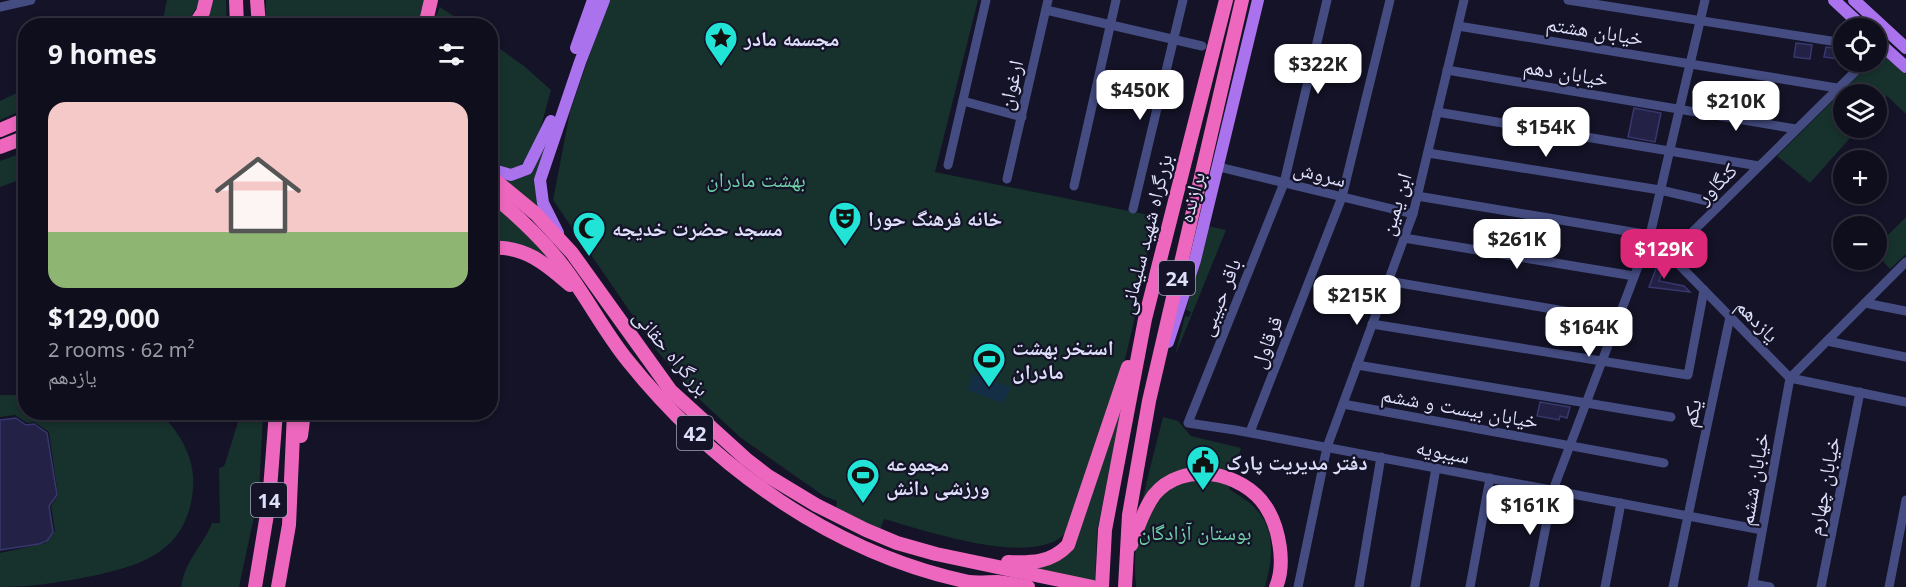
<!DOCTYPE html>
<meta charset="utf-8">
<style>
body{margin:0;font-family:"Noto Sans","Noto Naskh Arabic",sans-serif;background:#181726;color:#f1f3f6;height:100vh;display:flex;flex-direction:column;font-size:22px;white-space:nowrap}
*{box-sizing:border-box;margin:0}
p{font-size:20px;color:#9b9ca4}
.icon{flex:none;width:33px;height:33px;fill:none;stroke:currentColor;stroke-width:2;stroke-linecap:round;stroke-linejoin:round}
.map{position:relative;flex:1;overflow:hidden}
.side{position:absolute;left:18px;top:18px;width:480px;height:402px;display:flex;flex-direction:column;background:#0f0e1d;border-radius:24px;box-shadow:0 3px 9px #0003,0 0 0 2px #2f2e3b}
.side>*{flex:none}
.tools{position:absolute;left:1833px;top:18px;display:grid;gap:12px}
.tools a{display:grid;place-items:center;width:54px;height:54px;border-radius:50%;background:#0f0e1d;box-shadow:0 3px 9px #0003,0 0 0 2px #2f2e3b;font-size:30px}
.price{position:absolute;translate:-50% -51px;padding:0 14px;border-radius:12px;background:#fff;color:#222;font-size:20px;line-height:39px;filter:drop-shadow(0 2px 3px #0008)}
.price::after{content:'';position:absolute;left:50%;top:36px;width:18px;height:14px;margin-left:-9px;background:inherit;clip-path:polygon(0 0,100% 0,50% 100%)}
.price.active{background:#db2777;color:#fff}
ul{padding:0;list-style:none}
li{display:grid;align-content:center;gap:12px;height:318px;padding:0 30px}
li span{display:grid;place-items:center;height:186px;border-radius:18px;color:#555}
li>.icon{margin-inline-start:auto}
span .icon{width:108px;height:108px;fill:#fffc;stroke-width:1}
li b{font-size:26px}
h2{display:flex;justify-content:space-between;align-items:center;height:72px;padding:0 30px;font-size:26px}
.map>svg:first-child{display:block}
</style>
<div class="map">
<svg width="1906" height="587" viewBox="0 0 1906 587">
<rect width="100%" height="100%" fill="#141327"/>
<g fill="#17312c">
<path d="M167 0H201L186 25 160 26 162 24Z"/>
<path d="M210 0H226L227 25 199 26Z"/>
<path d="M266 0H427L420 25 265 26Z"/>
<path d="M608 0H978L935 172 1154 216C1145 262 1138 309 1126 355 1116 393 1104 430 1092 468 1085 490 1080 527 1057 540 1017 562 926 531 884 519L880 530 836 507 837 501 824 496 741 438 698 398 658 352 553 200 570 112Z"/>
<path d="M440 7 467 25 431 26Z"/>
<path d="M490 42 524 66 551 90C545 110 535 164 513 169 504 170 498 166 491 163Z"/>
<path d="M1882 51 1906 74V114L1887 96 1877 108 1876 94H1844V128H1859L1810 183 1777 156 1872 62H1876L1877 57Z"/>
<path d="M25 89V109L0 120V101Z"/>
<path d="M549 132 540 164 548 219 500 175 519 176Z"/>
<path d="M25 152V178L0 187V161Z"/>
<path d="M490 200 514 220 568 281 491 244Z"/>
<path d="M1906 217V254L1890 269 1877 255V246Z"/>
<path d="M1208 226 1226 230 1175 356 1185 316 1189 317 1191 312 1186 310Z"/>
<path d="M1133 356 1097 531 1095 583 1016 565 1060 558Z"/>
<path d="M0 395H25L26 412 159 413C180 431 196 460 193 489 187 553 141 566 87 577 56 583 31 587 0 587V553L46 543 55 531 51 506 58 496 49 432 34 422 27 423 15 415 0 417Z"/>
<path d="M241 412 263 413 259 493 239 587H181C186 558 202 548 212 523H220L219 468 223 467 225 464Z"/>
<path d="M1163 417 1178 421 1191 436 1241 448 1229 489C1238 495 1249 501 1256 509 1277 531 1272 561 1265 587H1136C1130 533 1150 470 1163 417Z"/>
</g>
<path fill="#142e45" d="M973 374 1011 387 1003 403 967 390Z"/>
<g fill="#232246" stroke="#38376f" stroke-width="1.5">
<path d="M1796 43 1812 45 1810 59 1794 57Z"/>
<path d="M1826 47 1844 50V60L1824 57Z"/>
<path d="M1634 108 1661 113 1655 142 1628 137Z"/>
<path d="M1660 258 1665 263 1659 281 1684 286 1690 292 1649 287Z"/>
<path d="M1540 402 1570 407 1567 418 1560 416 1559 420 1537 416Z"/>
<path d="M16 418 26 425 34 424 47 433 57 495 49 506 53 532 47 541 39 544 0 550V420Z"/>
</g>
<g fill="none" stroke-linecap="round" stroke-linejoin="round">
<g stroke="#444c81" stroke-width="9">
<path d="M1327 0 1284 183 1188 423 1235 430 1762 530"/>
<path d="M1568 0 1844 43"/>
<path d="M0 7 31 0"/>
<path d="M1046 10 1202 46"/>
<path d="M1458 26 1837 88"/>
<path d="M1447 70 1796 129"/>
<path d="M963 101 1022 117"/>
<path d="M1437 112 1759 166"/>
<path d="M1428 153 1660 190 1721 204"/>
<path d="M948 165 986 0"/>
<path d="M1219 167 1413 214"/>
<path d="M1007 179 1048 0"/>
<path d="M1074 186 1116 0"/>
<path d="M1417 196 1650 235"/>
<path d="M1133 209 1183 0"/>
<path d="M1650 235 1790 378"/>
<path d="M1404 238 1634 276"/>
<path d="M1669 255 1865 62"/>
<path d="M1388 281 1617 320"/>
<path d="M1865 303 1906 311"/>
<path d="M1372 324 1688 375 1704 290"/>
<path d="M1827 341 1906 357"/>
<path d="M1357 365 1671 417"/>
<path d="M1790 378 1906 262"/>
<path d="M1790 378 1906 402"/>
<path d="M1343 404 1664 463"/>
<path d="M1250 432 1342 197 1390 0"/>
<path d="M1753 584 1770 587"/>
<path d="M1298 587 1327 447 1413 214 1464 0"/>
<path d="M1359 587 1381 457"/>
<path d="M1415 587 1436 468"/>
<path d="M1470 587 1490 478"/>
<path d="M1534 587 1553 490 1650 235 1705 0"/>
<path d="M1605 587 1621 503"/>
<path d="M1673 587 1730 317"/>
<path d="M1752 587 1790 378"/>
<path d="M1821 587 1860 392"/>
<path d="M1889 587 1906 500"/>
</g>
<g stroke="#ab72ee" stroke-width="12">
<path d="M1834 0 1864 28"/>
<path d="M1854 0 1906 48"/>
<path d="M1876 40 1906 67"/>
<path d="M576 48 593 0"/>
<path d="M490 169 511 175 527 169 551 121"/>
<path d="M558 233 543 203 540 180 580 62 604 0"/>
<path d="M1168 342 1195 260 1258 0"/>
</g>
<g stroke="#ec67bd" stroke-width="14">
<path d="M236 0 237 26"/>
<path d="M257 0 259 26"/>
<path d="M194 26 203 12 206 0"/>
<path d="M425 26 431 0"/>
<path d="M0 130 26 119"/>
<path d="M0 147 26 137"/>
<path d="M490 176 536 214 572 253 671 391 746 459 768 476 816 505 866 530 897 543 936 554 1093 587"/>
<path d="M490 193C519 217 548 244 569 274 590 303 606 334 628 361 713 467 834 554 969 582 978 583 988 582 997 582 1007 583 1018 585 1028 587"/>
<path d="M490 248C524 245 546 264 570 285"/>
<path d="M301 436 304 412"/>
<path d="M1131 545C1138 528 1143 510 1154 495 1182 460 1243 471 1266 507 1279 527 1286 564 1276 587"/>
<path d="M1008 562C1031 563 1051 563 1068 545L1128 367"/>
<path d="M255 587 269 502 276 412"/>
<path d="M278 587 289 525 294 412"/>
<path d="M1102 587 1105 530 1145 319 1226 0"/>
<path d="M1125 587 1129 515 1149 401 1242 0"/>
</g>
</g>
<defs>
<symbol id="sight-pin" viewBox="-11 -11 22 30"><path d="M0 17L-7.5 6A9.5 9.5 0 1 1 7.5 6Z" fill="#21e4d7" stroke="#141327"/><path d="M0-6L1.8-2.2L6-1.7L2.9 1.2L3.7 5.4L0 3.3L-3.7 5.4L-2.9 1.2L-6-1.7L-1.8-2.2Z" fill="#111"/></symbol>
<symbol id="theatre-pin" viewBox="-11 -11 22 30"><path d="M0 17L-7.5 6A9.5 9.5 0 1 1 7.5 6Z" fill="#21e4d7" stroke="#141327"/><path d="M-5-5.5Q0-4 5-5.5V0Q5 5 0 6Q-5 5-5 0ZM-3.3-2.5H-1v1.5H-3.3ZM1-2.5H3.3v1.5H1ZM-2.8 1Q0 5.5 2.8 1Z" fill="#111"/></symbol>
<symbol id="mosque-pin" viewBox="-11 -11 22 30"><path d="M0 17L-7.5 6A9.5 9.5 0 1 1 7.5 6Z" fill="#21e4d7" stroke="#141327"/><path d="M3.5-4.9A6 6 0 1 0 3.5 4.9A5 5 0 1 1 3.5-4.9Z" fill="#111"/></symbol>
<symbol id="stadium-pin" viewBox="-11 -11 22 30"><path d="M0 17L-7.5 6A9.5 9.5 0 1 1 7.5 6Z" fill="#21e4d7" stroke="#141327"/><path d="M0-5a6.5 5 0 1 0 0 10a6.5 5 0 1 0 0-10ZM-3.5-1.8h7v3.6h-7Z" fill="#111"/></symbol>
<symbol id="civic-pin" viewBox="-11 -11 22 30"><path d="M0 17L-7.5 6A9.5 9.5 0 1 1 7.5 6Z" fill="#21e4d7" stroke="#141327"/><path d="M-.6-6.5H3V-4.5H.6V-3L4-1V1h2V6H-6V1h2V-1L-.6-3ZM-1.2 2.5V6h2.4V2.5Z" fill="#111"/></symbol>
</defs>
<g fill-rule="evenodd">
<use href="#sight-pin" x="702" y="19" width="38" height="52"/>
<use href="#theatre-pin" x="826" y="199" width="38" height="52"/>
<use href="#mosque-pin" x="570" y="209" width="38" height="52"/>
<use href="#stadium-pin" x="970" y="340" width="38" height="52"/>
<use href="#civic-pin" x="1184" y="443" width="38" height="52"/>
<use href="#stadium-pin" x="844" y="456" width="38" height="52"/>
</g>
<g text-anchor="middle" dominant-baseline="central" stroke-width="4.5" stroke-linejoin="round" paint-order="stroke">
<g fill="#141327" stroke="#a1a2bb" stroke-width="1.5">
<rect x="1159" y="261" width="36" height="34" rx="4.5"/>
<rect x="677" y="416" width="36" height="34" rx="4.5"/>
<rect x="251" y="483" width="36" height="34" rx="4.5"/>
</g>
<g font-size="20" font-weight="bold" fill="#dedffb">
<text x="1177" y="278">24</text>
<text x="695" y="433">42</text>
<text x="269" y="500">14</text>
</g>
<g font-size="21" fill="#dedffb" stroke="#141327">
<text transform="translate(1595 30) rotate(9)">خیابان هشتم</text>
<text transform="translate(1566 72) rotate(9)">خیابان دهم</text>
<text transform="translate(1010 85) rotate(-77)">ارغوان</text>
<text transform="translate(1320 173) rotate(14)">سروش</text>
<text transform="translate(1716 183) rotate(-45)">کنگاور</text>
<text transform="translate(1191 197) rotate(-75)">برازنده</text>
<text transform="translate(1395 204) rotate(-73)">ابن یمین</text>
<text transform="translate(1145 234) rotate(-76)">بزرگراه شهید سلیمانی</text>
<text transform="translate(1219 297) rotate(-68)">باقر حبیبی</text>
<text transform="translate(1758 320) rotate(46)">یازدهم</text>
<text transform="translate(1266 342) rotate(-69)">قرقاول</text>
<text transform="translate(672 352) rotate(50)">بزرگراه حقانی</text>
<text transform="translate(1460 407) rotate(10)">خیابان بیست و ششم</text>
<text transform="translate(1691 413) rotate(-78)">یکم</text>
<text transform="translate(1443 451) rotate(11)">سیبویه</text>
<text transform="translate(1753 479) rotate(-80)">خیابان ششم</text>
<text transform="translate(1823 486) rotate(-79)">خیابان چهارم</text>
</g>
<g font-size="21" font-weight="bold" fill="#dedffb" stroke="#141327" text-anchor="start">
<text x="744" y="38">مجسمه مادر</text>
<text x="868" y="218">خانه فرهنگ حورا</text>
<text x="612" y="228">مسجد حضرت خدیجه</text>
<text x="1012" y="347">استخر بهشت<tspan x="1012" dy="24">مادران</tspan></text>
<text x="1226" y="462">دفتر مدیریت پارک</text>
<text x="886" y="463">مجموعه<tspan x="886" dy="24">ورزشی دانش</tspan></text>
</g>
<g font-size="21" fill="#72d3ab" stroke="#141327">
<text x="756" y="179">بهشت مادران</text>
<text x="1195" y="532">بوستان آزادگان</text>
</g>
</g>
</svg>
<div class="tools">
<a><svg class="icon" aria-label="locate" viewBox="0 0 24 24"><circle cx="12" cy="12" r="6"/><path d="M12 2v4M12 18v4M2 12h4M18 12h4"/></svg></a>
<a><svg class="icon" aria-label="layers" viewBox="0 0 24 24"><path d="M12 4l9 5-9 5-9-5zM3 14l9 5 9-5"/></svg></a>
<a>+</a>
<a>−</a>
</div>
<b class="price" style="left:1318px;top:95px">$322K</b>
<b class="price" style="left:1140px;top:121px">$450K</b>
<b class="price" style="left:1736px;top:132px">$210K</b>
<b class="price" style="left:1546px;top:158px">$154K</b>
<b class="price" style="left:1517px;top:270px">$261K</b>
<b class="price active" style="left:1664px;top:280px">$129K</b>
<b class="price" style="left:1357px;top:326px">$215K</b>
<b class="price" style="left:1589px;top:358px">$164K</b>
<b class="price" style="left:1530px;top:536px">$161K</b>
<section class="side">
<h2>9 homes<svg class="icon" aria-label="filters" viewBox="0 0 24 24"><path d="M4 7h16M4 17h16"/><circle cx="9" cy="7" r="2"/><circle cx="15" cy="17" r="2"/></svg></h2>
<ul>
<li><span style="background:linear-gradient(#f6c9c9 70%,#8fb573 0)"><svg class="icon" aria-label="home" viewBox="0 0 24 24"><path d="M3 11l9-7 9 7M6 9v11h12V9"/></svg></span><div><b>$129,000</b><p>2 rooms · 62 m²</p><p>یازدهم</p></div></li>
</ul>
</section>
</div>
